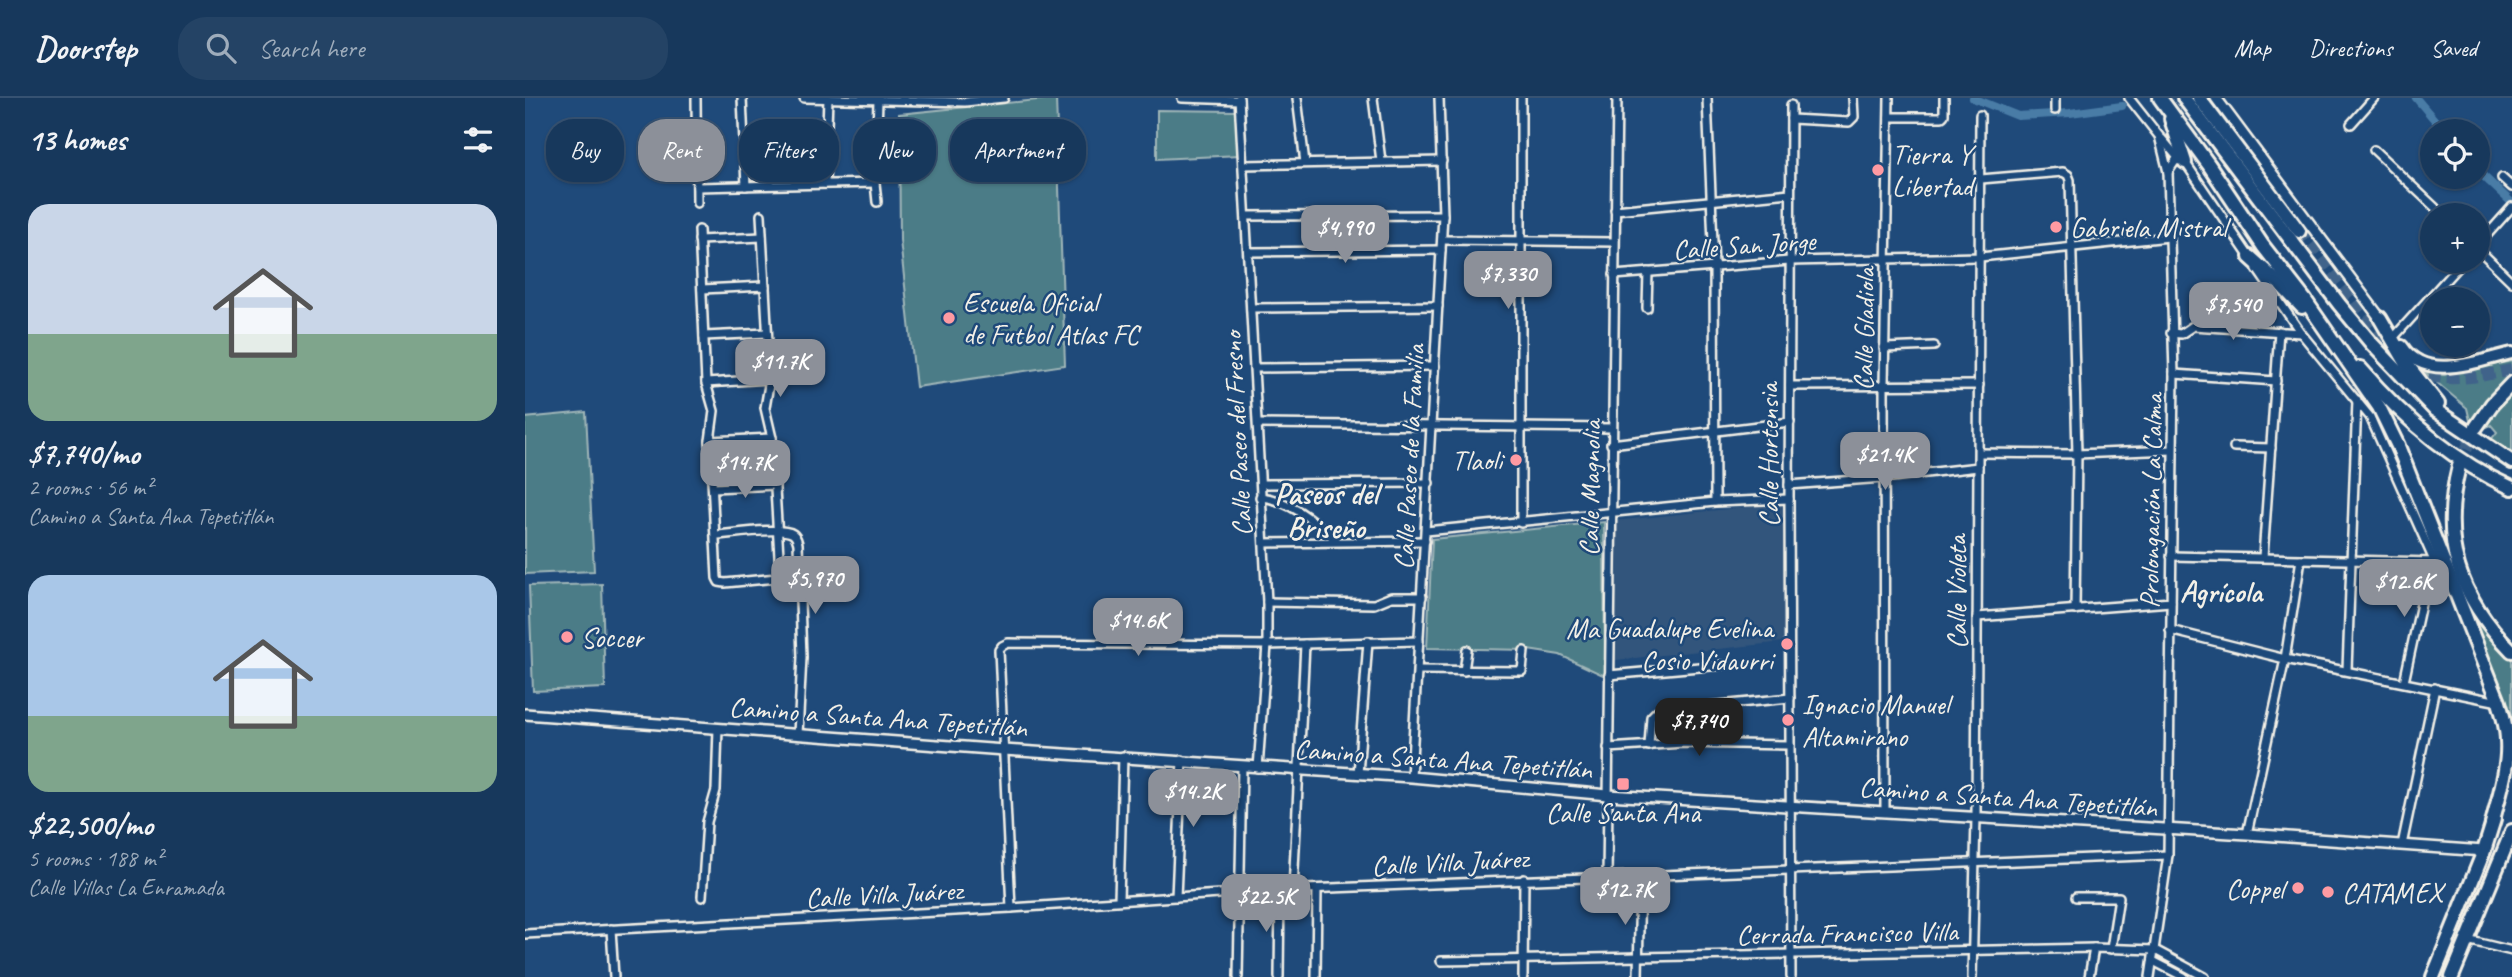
<!DOCTYPE html>
<meta charset="utf-8">
<style>
body{margin:0;font-family:Caveat,sans-serif;background:#244365;color:#f1f3f6;height:100vh;display:flex;flex-direction:column;font-size:26px;white-space:nowrap}
*{box-sizing:border-box;margin:0}
p{font-size:23px;color:#9eacbb}
.icon{flex:none;width:38px;height:38px;fill:none;stroke:currentColor;stroke-width:2;stroke-linecap:round;stroke-linejoin:round}
.map{position:relative;flex:1;overflow:hidden}
.details{display:flex;flex-direction:column;background:#17385c;width:525px}
.details>*{flex:none}
.guide{position:absolute;left:21px;top:21px;width:665px;height:63px;display:flex;gap:14px}
.buttons{position:absolute;left:1895px;top:21px;display:grid;gap:14px}
.buttons a{display:grid;place-items:center;width:70px;height:70px;border-radius:50%;background:#17385c;box-shadow:0 2px 5px #0004,0 0 0 2px #365272;font-size:35px}
.price{position:absolute;translate:-50% -60px;padding:0 16px;border-radius:14px;background:#8c9099;color:#fff;font-size:23px;line-height:46px;filter:drop-shadow(0 2px 4px #0008)}
.price::after{content:'';position:absolute;left:50%;top:42px;width:21px;height:16px;margin-left:-10px;background:inherit;clip-path:polygon(0 0,100% 0,50% 100%)}
.price.on{background:#222;color:#fff}
ul{padding:0;list-style:none}
li{display:grid;align-content:center;gap:14px;height:371px;padding:0 28px}
li span{display:grid;place-items:center;height:217px;border-radius:21px;color:#555}
li>.icon{margin-inline-start:auto}
span .icon{width:126px;height:126px;fill:#fffc;stroke-width:1}
li b{font-size:30px}
h2{display:flex;justify-content:space-between;align-items:center;height:84px;padding:0 28px;font-size:30px}
.tag{padding:0 24px;border-radius:28px;background:#17385c;box-shadow:0 2px 5px #0004,0 0 0 2px #365272;font-size:24px;line-height:63px}
.tag.on{background:#8c9099;color:#fff}
header{display:flex;align-items:center;gap:42px;box-sizing:border-box;height:98px;padding:0 35px;background:#17385c;border-bottom:2px solid #365272}
header strong{font-size:33px}
nav{display:flex;gap:38px;margin-inline-start:auto;font-size:24px}
.search{width:490px;height:63px;background:#244365;display:flex;align-items:center;gap:18px;box-sizing:border-box;padding:0 24px;border-radius:28px;color:#9eacbb;font-size:26px}
main{display:flex;flex:1;min-height:0}
.map>svg:first-child{display:block}
</style>
<header>
<strong>Doorstep</strong>
<div class="search"><svg class="icon" aria-label="search" viewBox="0 0 24 24"><circle cx="10" cy="10" r="6"/><path d="M15 15l6 6"/></svg>Search here</div>
<nav><a>Map</a><a>Directions</a><a>Saved</a></nav>
</header>
<main>
<section class="details">
<h2>13 homes<svg class="icon" aria-label="filters" viewBox="0 0 24 24"><path d="M4 7h16M4 17h16"/><circle cx="9" cy="7" r="2"/><circle cx="15" cy="17" r="2"/></svg></h2>
<ul>
<li><span style="background:linear-gradient(#c9d6e8 60%,#7fa58c 0)"><svg class="icon" aria-label="home" viewBox="0 0 24 24"><path d="M3 11l9-7 9 7M6 9v11h12V9"/></svg></span><div><b>$7,740/mo</b><p>2 rooms · 56 m²</p><p>Camino a Santa Ana Tepetitlán</p></div></li>
<li><span style="background:linear-gradient(#a9c7e8 65%,#7fa58c 0)"><svg class="icon" aria-label="home" viewBox="0 0 24 24"><path d="M3 11l9-7 9 7M6 9v11h12V9"/></svg></span><div><b>$22,500/mo</b><p>5 rooms · 188 m²</p><p>Calle Villas La Enramada</p></div></li>
</ul>
</section>
<div class="map">
<svg width="1987" height="879" viewBox="0 0 1987 879">
<rect width="100%" height="100%" fill="#1f4a7a"/>
<filter id="ink" filterUnits="userSpaceOnUse"><feTurbulence type="fractalNoise" baseFrequency=".0143" numOctaves="2"/><feDisplacementMap in="SourceGraphic" scale="14" xChannelSelector="R" yChannelSelector="G"/><feConvolveMatrix kernelMatrix="1 2 1 2 8 2 1 2 1" color-interpolation-filters="sRGB"/></filter>
<g filter="url(#ink)">
<path fill="#33557c" d="M1259 405 1258 544 1091 562 1089 423Z"/>
<g fill="#4b7c87" stroke="#a0b6b8" stroke-width="2">
<path d="M531 0 540 267 391 289 375 142 374 16Z"/>
<path d="M632 12 712 13 715 57 632 61Z"/>
<path d="M1987 263V280L1946 327 1942 310 1897 272 1908 276 1919 277Z"/>
<path d="M1987 294V356L1965 343 1972 334 1966 327 1955 332 1969 313Z"/>
<path d="M61 314 69 473 0 476V320Z"/>
<path d="M1079 424 1080 578 1035 557 1003 552 902 550 907 441Z"/>
<path d="M77 486 80 590 8 593 4 488Z"/>
<path d="M1942 505 1955 526 1987 562V632Z"/>
</g>
<g fill="none" stroke-linecap="round" stroke-linejoin="round">
<g stroke="#497ba6" stroke-width="8">
<path d="M423 0H442"/>
<path d="M1448 0 1493 18 1545 15 1597 8"/>
<path d="M1891 0 1919 33"/>
<path d="M1953 73 1986 104"/>
</g>
<g stroke="#3f638a" stroke-width="12" stroke-dasharray="12 6" stroke-linecap="butt">
<path d="M1774 133 1881 270C1914 287 1952 279 1987 272"/>
<path d="M1934 368 1951 330"/>
</g>
<defs>
<g id="minor">
<path d="M171 0 172 105"/>
<path d="M217 0 221 88"/>
<path d="M279 0 440 4 479 0"/>
<path d="M657 0 714 2"/>
<path d="M714 0 742 504V547L733 670"/>
<path d="M772 0 780 65"/>
<path d="M848 0 856 63"/>
<path d="M1182 0 1189 169 1190 404"/>
<path d="M1530 0V12"/>
<path d="M1604 0 1634 38 1643 74 1649 276 1643 757 1625 879"/>
<path d="M1266 7 1264 401 1266 879"/>
<path d="M1364 19H1417L1419 17V0"/>
<path d="M1266 21 1324 24 1329 19 1328 0"/>
<path d="M1826 26 1849 0"/>
<path d="M1637 41 1654 61"/>
<path d="M1849 52 1918 117"/>
<path d="M718 67 917 63"/>
<path d="M1643 74 1651 62 1660 64 1726 161"/>
<path d="M1977 80 1987 89"/>
<path d="M1456 81 1538 74 1543 77 1545 82 1552 356 1550 512"/>
<path d="M300 86 303 0"/>
<path d="M172 89 350 85"/>
<path d="M352 104 350 85 353 3"/>
<path d="M1090 112 1265 95"/>
<path d="M721 118 918 117"/>
<path d="M174 132 181 285 189 313 185 343 192 480 194 484 200 485 252 480 255 475 247 340 240 310 245 281 236 117"/>
<path d="M174 142 237 139"/>
<path d="M917 142 1089 144"/>
<path d="M1953 147 1987 109"/>
<path d="M1953 151 1987 184"/>
<path d="M723 154 916 152"/>
<path d="M1732 171 1776 235 1845 319 1911 467 1922 481"/>
<path d="M1089 177 1265 163 1455 159 1644 139"/>
<path d="M177 191 240 188"/>
<path d="M726 210 913 208"/>
<path d="M1122 210 1123 174"/>
<path d="M1646 235 1656 236 1668 228 1776 235"/>
<path d="M179 238 242 235"/>
<path d="M1870 238 1938 163"/>
<path d="M1359 250 1409 248"/>
<path d="M729 270 910 268"/>
<path d="M1649 276 1751 283"/>
<path d="M181 285 245 281"/>
<path d="M1265 288 1454 287"/>
<path d="M733 326 1087 330"/>
<path d="M185 343 247 340"/>
<path d="M1086 346 1265 324"/>
<path d="M1709 349 1746 350"/>
<path d="M1454 355 1552 356 1647 352"/>
<path d="M736 386 904 385"/>
<path d="M1264 387 1358 380 1453 369"/>
<path d="M188 390 250 387"/>
<path d="M735 399C764 401 791 425 812 443"/>
<path d="M996 425V0"/>
<path d="M901 433 1190 404 1264 401"/>
<path d="M191 437C206 436 257 428 268 436 272 439 272 442 273 446L277 559 273 636"/>
<path d="M739 445 900 443"/>
<path d="M1646 458 1910 464"/>
<path d="M1738 459 1754 233"/>
<path d="M742 504 849 506 866 499H897"/>
<path d="M1452 519 1646 504"/>
<path d="M1645 532 1760 561 1974 604"/>
<path d="M893 572 997 573 999 553"/>
<path d="M1822 572 1832 302"/>
<path d="M939 573 942 552"/>
<path d="M1084 577 1197 567"/>
<path d="M1879 584 1905 464"/>
<path d="M1124 648 1126 619 1132 613 1265 600"/>
<path d="M1083 650 1158 645 1265 647"/>
<path d="M833 676 843 543"/>
<path d="M886 679 918 117 914 0"/>
<path d="M1360 714 1359 287 1364 0"/>
<path d="M1722 736 1760 561 1776 461"/>
<path d="M1877 747 1910 590"/>
<path d="M1082 780 1092 0"/>
<path d="M768 792 780 546"/>
<path d="M177 799 182 724 191 692 193 630"/>
<path d="M651 799 657 662"/>
<path d="M1551 799H1594L1586 851"/>
<path d="M594 802 598 658"/>
<path d="M486 810 474 552 477 548 483 545 742 547 894 543"/>
<path d="M86 831 89 879"/>
<path d="M0 836 486 810 755 792 1643 757"/>
<path d="M1942 842 1987 853"/>
<path d="M916 863 1569 850 1630 852 1680 879"/>
<path d="M1628 863 1659 879"/>
<path d="M713 879 717 669"/>
<path d="M754 879 755 792"/>
<path d="M791 879 792 791"/>
<path d="M998 879 999 781"/>
<path d="M1113 879 1115 779"/>
<path d="M1447 879 1451 720 1455 17"/>
<path d="M1564 879 1569 850"/>
</g>
<g id="tertiary">
<path d="M1691 0 1855 220"/>
<path d="M0 616 479 652 886 679 1083 697 1722 736 1959 753"/>
</g>
<path id="secondary" d="M1877 248C1901 285 1952 263 1987 255"/>
<g id="trunk">
<path d="M1635 0 1684 67 1738 148 1780 202 1854 309 1873 348 1974 604C1978 617 1982 630 1982 643 1984 670 1973 700 1967 726"/>
<path d="M1659 0 1814 206 1847 246 1910 312 1987 364"/>
<path d="M1674 0 1774 133"/>
<path d="M1646 21 1660 64"/>
<path d="M1725 159 1757 188 1777 209"/>
<path d="M1855 220 1883 268 1913 306"/>
<path d="M1835 270C1877 319 1927 363 1987 390"/>
<path d="M1951 329 1967 306 1987 285"/>
<path d="M1934 368C1915 444 1933 498 1987 553"/>
<path d="M1908 879 1959 753 1969 721"/>
<path d="M1927 879 1987 733"/>
</g>
</defs>
<use href="#minor" stroke="#f4f1e8" stroke-width="12"/>
<use href="#tertiary" stroke="#f4f1e8" stroke-width="14"/>
<use href="#secondary" stroke="#f4f1e8" stroke-width="16"/>
<use href="#trunk" stroke="#f4f1e8" stroke-width="18"/>
<use href="#minor" stroke="#1f4a7a" stroke-width="7"/>
<use href="#tertiary" stroke="#1f4a7a" stroke-width="9"/>
<use href="#secondary" stroke="#1f4a7a" stroke-width="10"/>
<use href="#trunk" stroke="#1f4a7a" stroke-width="12"/>
</g>
</g>
<g fill="#ff9aa2" stroke="#1f4a7a" stroke-width="2.5">
<circle cx="1353" cy="72" r="7"/>
<circle cx="1531" cy="129" r="7"/>
<circle cx="424" cy="220" r="7"/>
<circle cx="991" cy="362" r="7"/>
<circle cx="42" cy="539" r="7"/>
<circle cx="1262" cy="546" r="7"/>
<circle cx="1263" cy="622" r="7"/>
<rect x="1091" y="679" width="14" height="14" rx="3.5"/>
<circle cx="1773" cy="790" r="7"/>
<circle cx="1803" cy="794" r="7"/>
</g>
<g text-anchor="middle" dominant-baseline="central" stroke-width="5" stroke-linejoin="round" paint-order="stroke">
<g font-size="28" fill="#f4f1e8" stroke="#1f4a7a" text-anchor="start">
<text x="1367" y="56">Tierra Y<tspan x="1367" dy="32">Libertad</tspan></text>
<text x="1545" y="129">Gabriela Mistral</text>
<text x="438" y="204">Escuela Oficial<tspan x="438" dy="32">de Futbol Atlas FC</tspan></text>
<text x="977" y="362" text-anchor="end">Tlaoli</text>
<text x="1248" y="530" text-anchor="end">Ma Guadalupe Evelina<tspan x="1248" dy="32">Cosio Vidaurri</tspan></text>
<text x="56" y="539">Soccer</text>
<text x="1277" y="606">Ignacio Manuel<tspan x="1277" dy="32">Altamirano</tspan></text>
<text x="1098" y="714" text-anchor="middle">Calle Santa Ana</text>
<text x="1759" y="790" text-anchor="end">Coppel</text>
<text x="1817" y="794">CATAMEX</text>
</g>
<g font-size="28" fill="#f4f1e8" stroke="#1f4a7a">
<text transform="translate(1219 147) rotate(-4)">Calle San Jorge</text>
<text transform="translate(1339 231) rotate(-89)">Calle Gladiola</text>
<text transform="translate(712 336) rotate(-93)">Calle Paseo del Fresno</text>
<text transform="translate(1243 357) rotate(-90)">Calle Hortensia</text>
<text transform="translate(884 359) rotate(-87)">Calle Paseo de la Familia</text>
<text transform="translate(1065 390) rotate(-89)">Calle Magnolia</text>
<text transform="translate(1626 403) rotate(-89)">Prolongación La Calma</text>
<text transform="translate(1431 494) rotate(-90)">Calle Violeta</text>
<text transform="translate(353 619) rotate(4)">Camino a Santa Ana Tepetitlán</text>
<text transform="translate(918 661) rotate(4)">Camino a Santa Ana Tepetitlán</text>
<text transform="translate(1483 699) rotate(4)">Camino a Santa Ana Tepetitlán</text>
<text transform="translate(925 764) rotate(-3)">Calle Villa Juárez</text>
<text transform="translate(359 796) rotate(-3)">Calle Villa Juárez</text>
<text transform="translate(1322 835) rotate(-1)">Cerrada Francisco Villa</text>
</g>
<g font-size="30" font-weight="bold" fill="#f4f1e8" stroke="#1f4a7a">
<text x="801" y="396">Paseos del<tspan x="801" dy="34">Briseño</tspan></text>
<text x="1696" y="494">Agrícola</text>
</g>
</g>
</svg>
<div class="buttons">
<a><svg class="icon" aria-label="locate" viewBox="0 0 24 24"><circle cx="12" cy="12" r="6"/><path d="M12 2v4M12 18v4M2 12h4M18 12h4"/></svg></a>
<a>+</a>
<a>−</a>
</div>
<b class="price" style="left:820px;top:167px">$4,990</b>
<b class="price" style="left:983px;top:213px">$7,330</b>
<b class="price" style="left:1708px;top:244px">$7,540</b>
<b class="price" style="left:255px;top:301px">$11.7K</b>
<b class="price" style="left:1360px;top:394px">$21.4K</b>
<b class="price" style="left:220px;top:402px">$14.7K</b>
<b class="price" style="left:290px;top:518px">$5,970</b>
<b class="price" style="left:1879px;top:521px">$12.6K</b>
<b class="price" style="left:613px;top:560px">$14.6K</b>
<b class="price on" style="left:1174px;top:660px">$7,740</b>
<b class="price" style="left:668px;top:731px">$14.2K</b>
<b class="price" style="left:1100px;top:829px">$12.7K</b>
<b class="price" style="left:741px;top:836px">$22.5K</b>
<div class="guide">
<a class="tag">Buy</a>
<a class="tag on">Rent</a>
<a class="tag">Filters</a>
<a class="tag">New</a>
<a class="tag">Apartment</a>
</div>
</div>
</main>
